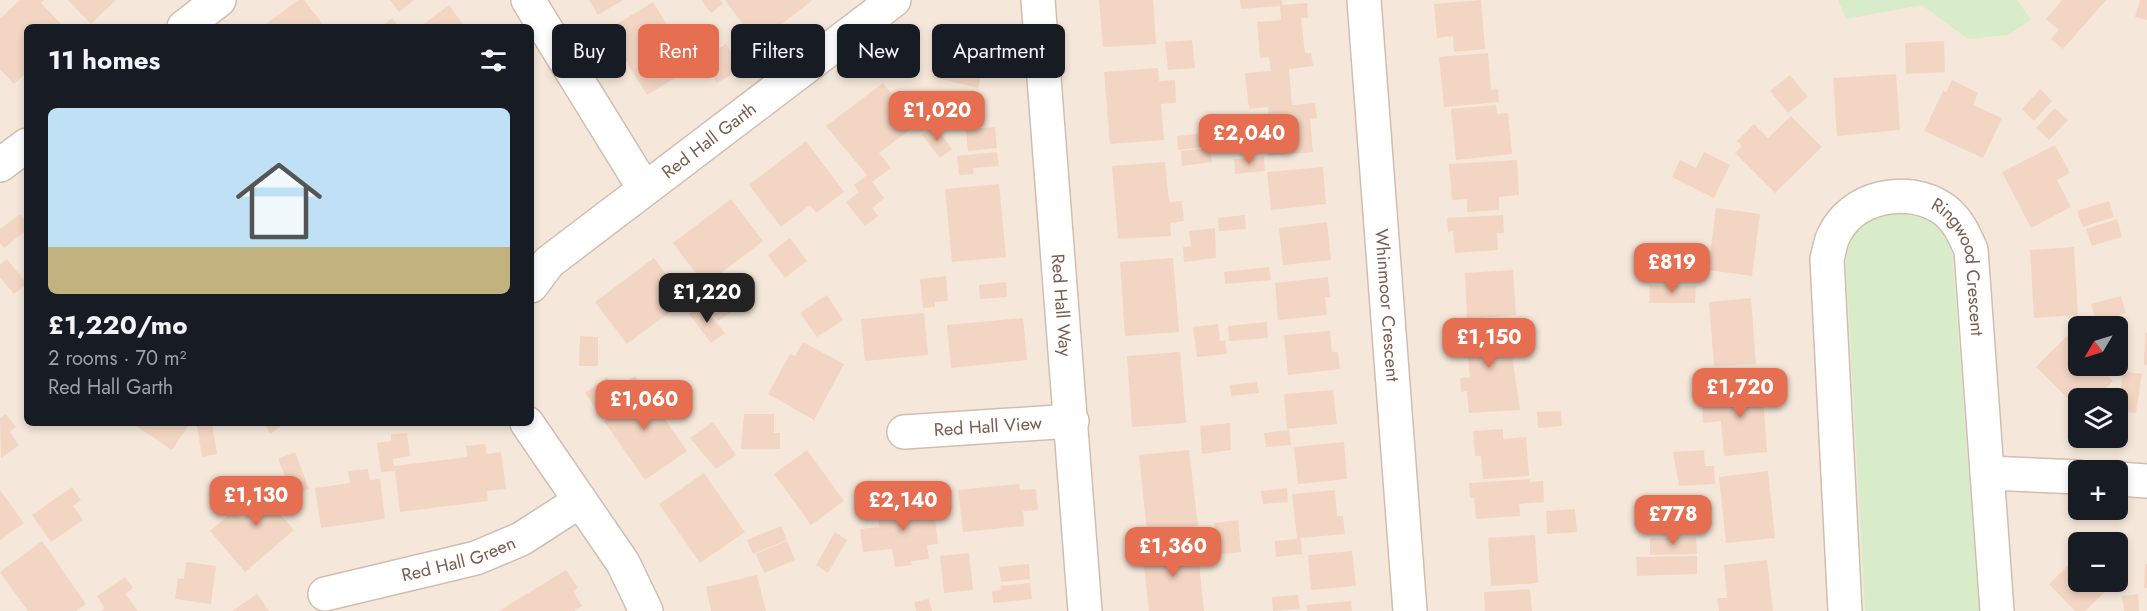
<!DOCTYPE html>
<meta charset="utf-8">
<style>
body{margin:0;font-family:Jost,sans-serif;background:#20242c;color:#f1f3f6;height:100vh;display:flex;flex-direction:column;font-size:22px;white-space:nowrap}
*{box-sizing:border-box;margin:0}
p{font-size:20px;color:#9ea1a6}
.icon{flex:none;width:33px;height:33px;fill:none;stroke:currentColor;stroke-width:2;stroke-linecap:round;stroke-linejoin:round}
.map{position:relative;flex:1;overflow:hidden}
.sheet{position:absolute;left:24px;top:24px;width:510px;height:402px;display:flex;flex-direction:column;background:#171b24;border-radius:9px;box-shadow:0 3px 9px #0003}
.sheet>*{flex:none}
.hud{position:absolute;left:552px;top:24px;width:570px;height:54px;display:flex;gap:12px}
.needle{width:39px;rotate:232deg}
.buttons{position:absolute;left:2068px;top:316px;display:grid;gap:12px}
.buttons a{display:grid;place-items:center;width:60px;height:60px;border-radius:9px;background:#171b24;box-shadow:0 3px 9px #0003;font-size:30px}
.price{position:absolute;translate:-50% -51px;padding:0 14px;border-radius:12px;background:#e76f51;color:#fff;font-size:20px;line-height:39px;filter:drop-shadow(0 2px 3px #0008)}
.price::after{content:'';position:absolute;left:50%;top:36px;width:18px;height:14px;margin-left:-9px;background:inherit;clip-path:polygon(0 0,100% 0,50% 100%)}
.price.current{background:#222;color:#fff}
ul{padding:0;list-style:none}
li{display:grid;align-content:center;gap:12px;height:318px;padding:0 24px}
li+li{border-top:2px solid #363941}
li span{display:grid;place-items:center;height:186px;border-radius:9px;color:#555}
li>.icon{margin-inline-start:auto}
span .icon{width:108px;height:108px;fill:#fffc;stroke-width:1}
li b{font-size:26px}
h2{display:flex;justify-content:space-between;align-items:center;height:72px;padding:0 24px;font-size:26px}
.chip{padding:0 21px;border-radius:9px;background:#171b24;box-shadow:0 3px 9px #0003;font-size:21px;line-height:54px}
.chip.current{background:#e76f51;color:#fff}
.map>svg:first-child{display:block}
</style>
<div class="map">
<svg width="2147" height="611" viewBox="0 0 2147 611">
<rect width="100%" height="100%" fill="#fdf6ec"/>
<path fill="#f5e8da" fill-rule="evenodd" d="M0 0H2147V611H0ZM27 27H531V423H27ZM2079 327H2118V366H2079ZM2079 399H2118V438H2079ZM2079 471H2118V510H2079ZM2079 543H2118V582H2079Z"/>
<g fill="#d8ecc9">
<path d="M1838 0H2017L2031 20 2008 35 1968 39 1922 5 1846 19Z"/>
<path d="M1902 207C1930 218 1941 219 1952 250L1979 611H1865L1846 264C1851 222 1865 218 1902 207Z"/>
</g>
<g fill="#f3d5c3">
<path d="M20 0H44L41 3 64 27H27V72L14 84 0 69V19Z"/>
<path d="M68 0H116L91 24Z"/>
<path d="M298 0H304L325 27H262Z"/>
<path d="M390 0H414L399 12Z"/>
<path d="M589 0H623L598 15Z"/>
<path d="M701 0H720L723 4 711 13Z"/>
<path d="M725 0H813L757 43Z"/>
<path d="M1099 0H1153L1156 44 1103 47Z"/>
<path d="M1240 0H1282V5L1307 3 1308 18H1301L1305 53H1311L1313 66 1289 69 1292 105 1315 103 1317 118 1310 119 1313 152 1268 156 1265 123 1269 122 1268 107 1249 109 1245 73 1271 71 1269 57 1260 58 1257 22 1281 20 1280 6 1241 9Z"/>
<path d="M1481 0 1485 49 1454 52 1453 36 1437 38 1434 4Z"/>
<path d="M2062 0H2106L2063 49 2051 39 2059 30 2046 19Z"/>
<path d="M2140 0H2147V20L2135 17Z"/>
<path d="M653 2 693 67 647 95 607 30Z"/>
<path d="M449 5 465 27H420Z"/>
<path d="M392 18 399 27H381Z"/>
<path d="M942 35 989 46 978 88 932 77Z"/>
<path d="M1192 40 1195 68 1168 70 1165 42Z"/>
<path d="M1944 41 1945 72 1906 74 1905 43Z"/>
<path d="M726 44 741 69 717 83 702 58Z"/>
<path d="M1488 53 1491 90 1498 89 1499 102 1444 107 1439 57Z"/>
<path d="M1158 68 1159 81 1175 80 1176 103 1161 104 1164 140 1110 144 1104 72Z"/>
<path d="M1896 74 1900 130 1837 136 1833 78Z"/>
<path d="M1790 75 1808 97 1788 113 1770 91Z"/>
<path d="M1952 80 1978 93 1973 105 2002 118 1983 158 1924 131 1943 91 1946 92Z"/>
<path d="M883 83 916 125 879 153 891 168 872 182 884 198 872 208 878 216 865 226 846 202 859 192 854 185 867 175 826 126Z"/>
<path d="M2040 89 2052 101 2034 121 2022 109Z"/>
<path d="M1496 105 1497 114 1508 113 1512 154 1456 160 1451 109Z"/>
<path d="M2055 108 2068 120 2049 140 2036 128Z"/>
<path d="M1791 116 1822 147 1775 193 1735 153 1742 146 1737 141 1754 124 1768 138Z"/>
<path d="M935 126 952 149 940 158 922 135Z"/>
<path d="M995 127 997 148 968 151 966 130Z"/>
<path d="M1206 133 1208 147 1178 150 1177 136Z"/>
<path d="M806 141 844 192 816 213 810 205 781 227 749 185Z"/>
<path d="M2055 145 2070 173 2057 180 2071 207 2031 228 2002 172Z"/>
<path d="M1210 148 1212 162 1182 166 1181 151Z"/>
<path d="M997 152 999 166 973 168 974 174 959 175 957 156Z"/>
<path d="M1704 152 1730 165 1714 198 1672 177 1680 160 1696 168Z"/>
<path d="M1264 157 1265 171 1235 174 1234 159Z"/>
<path d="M1517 160 1519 195 1499 197V210L1467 212V199L1452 200 1449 164Z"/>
<path d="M1165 162 1169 202 1182 201 1184 221 1170 223 1171 236 1118 239 1112 166Z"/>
<path d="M1323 167 1326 204 1271 210 1267 172Z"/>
<path d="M999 184 1006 257 952 262 945 189Z"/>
<path d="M731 199 763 241 705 285 673 243Z"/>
<path d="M2109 201 2114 217 2083 227 2077 211Z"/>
<path d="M1716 208 1760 214 1752 276 1708 270Z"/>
<path d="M20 214 27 223V230L4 248 0 243V229Z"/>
<path d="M1245 215 1246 229 1219 231 1218 218Z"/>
<path d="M1503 215 1504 233H1497L1498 250 1455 253 1453 231 1448 232 1447 218Z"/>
<path d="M2117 219 2122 237 2092 246 2086 229Z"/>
<path d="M1327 222 1331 260 1283 265 1279 228Z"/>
<path d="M1215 228 1216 258 1184 262 1183 247 1191 246 1189 231Z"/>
<path d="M790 238 807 261 785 278 768 255Z"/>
<path d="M2074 247 2078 315 2034 318 2030 250Z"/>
<path d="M654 258 686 300 627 344 595 302Z"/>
<path d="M1173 258 1179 332 1125 336 1120 262Z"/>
<path d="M7 259 27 284 14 294 0 277V264Z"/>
<path d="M1269 267 1271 280 1225 284 1224 272Z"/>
<path d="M1513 270 1516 315 1467 319 1465 273Z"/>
<path d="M946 276 948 301 935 302V307L923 308 920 279Z"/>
<path d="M1328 277 1330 297H1325L1327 315 1278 320 1275 283Z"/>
<path d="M1006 282 1007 297 980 299 979 285Z"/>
<path d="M1650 285 1696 286 1695 303H1649Z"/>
<path d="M714 289 731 312 718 321 701 298Z"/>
<path d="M827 295 843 320 817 337 800 313Z"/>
<path d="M2121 296 2126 313 2096 321 2091 304Z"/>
<path d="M1751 298 1756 364 1714 366 1709 302Z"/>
<path d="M702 304 725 333 711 343 689 314Z"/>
<path d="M924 313 928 355 865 361 861 319Z"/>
<path d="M1023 318 1027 360 951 368 947 325Z"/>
<path d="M1507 321 1509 344H1503L1504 356 1512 355 1520 410 1469 413 1467 391 1461 392 1460 378 1470 377 1468 358H1464L1461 324Z"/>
<path d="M1267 322 1268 338 1229 341 1228 326Z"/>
<path d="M1218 324 1220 341 1225 340 1227 354 1197 357 1193 327Z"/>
<path d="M1330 331 1332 352H1338L1340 369 1288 375 1284 335Z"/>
<path d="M2145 333H2147V365H2144Z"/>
<path d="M580 336 598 337V366H579Z"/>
<path d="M2067 336 2079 348V366H2098L2113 381 2095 399H2079V409L2036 367Z"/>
<path d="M803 342 844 364 814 420 768 394 790 354 795 356Z"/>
<path d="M1180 352 1186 423 1132 427 1127 356Z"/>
<path d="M2123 371 2142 374 2136 413 2118 411Z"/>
<path d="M635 376 687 451 645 480 604 421 624 407 620 401 626 396 619 386Z"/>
<path d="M607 377 620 397 598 412 585 393Z"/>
<path d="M1257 382 1259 393 1231 396 1230 385Z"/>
<path d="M1762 383 1767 452 1724 456 1721 421 1703 423 1702 405 1720 404 1719 387Z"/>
<path d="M1333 390 1337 424 1287 429 1284 394Z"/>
<path d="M1561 411 1562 426 1538 428 1537 412Z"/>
<path d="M6 414 16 427 10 432 19 445 1 458 0 418Z"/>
<path d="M744 414H774V433H780V449H741Z"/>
<path d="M713 422 736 455 716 469 690 438Z"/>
<path d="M132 423H190L172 450Z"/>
<path d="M264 423H283L284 424 270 434Z"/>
<path d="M1230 423 1231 450 1202 454 1200 426Z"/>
<path d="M212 424 217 454 202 457 197 426Z"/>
<path d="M1503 429V439L1526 437 1529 476 1483 479 1481 456H1475L1473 431Z"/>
<path d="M1289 430 1291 445 1266 447 1264 433Z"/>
<path d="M407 433 410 456 393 459 394 466 467 457 466 446 485 444 487 454 501 452 506 489 487 491 488 501 400 512 395 471 381 472 377 443 391 441V434Z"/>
<path d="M1344 442 1347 479 1298 484 1294 447Z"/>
<path d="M807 450 844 501 811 525 774 474Z"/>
<path d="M1189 450 1198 526 1147 532 1139 455Z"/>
<path d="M1704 450 1705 466H1714L1715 484 1679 486 1673 452Z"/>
<path d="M295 452 309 489 293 495 278 459Z"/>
<path d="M368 469 370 480 380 479 385 519 321 528 315 488 350 483 348 471Z"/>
<path d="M1768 471 1775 538 1726 543 1719 477Z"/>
<path d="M704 473 745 532 700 563 659 504Z"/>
<path d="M270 476 292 502 279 513 294 530 245 572 210 531 234 510 242 519 263 501 253 490Z"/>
<path d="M1530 479V482L1543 481 1544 502 1519 504 1520 516 1476 519 1474 498H1470L1469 483Z"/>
<path d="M1019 484 1020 490 1036 489 1038 510 1023 511 1024 526 963 532 958 490Z"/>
<path d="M72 487 81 500 73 506 83 520 51 542 32 515Z"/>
<path d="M1287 488 1288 502 1263 504 1261 491Z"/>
<path d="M0 490 24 523 0 540Z"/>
<path d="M1335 490 1337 516H1343L1345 534 1301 538 1302 554 1276 557 1275 541 1297 539 1292 494Z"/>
<path d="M933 500 938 544 927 545 929 559 911 561 912 565 895 567 892 549 863 552 860 529 879 527 877 507Z"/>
<path d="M1575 509 1577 532 1547 534 1546 511Z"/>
<path d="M1238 520 1241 552 1212 555 1211 537 1215 536 1214 523Z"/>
<path d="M781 526 787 540 753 554 747 540Z"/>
<path d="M835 532 847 540 828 573 816 565Z"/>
<path d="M1535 535 1538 583 1491 586 1488 538Z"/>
<path d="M1696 537 1697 554 1650 555V538Z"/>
<path d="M42 541 86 604 76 611H28L0 572Z"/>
<path d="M787 541 795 560 764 573 756 554Z"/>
<path d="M1197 543 1204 611H1149L1142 549Z"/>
<path d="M1352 551 1356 586 1311 590 1308 555Z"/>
<path d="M969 553 973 590 944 593 940 556Z"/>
<path d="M2079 555V582H2115L2085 611H2075L2049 584Z"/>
<path d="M1697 556V574L1637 576 1636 557Z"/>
<path d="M1767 560 1773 611H1719L1717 598H1727L1724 565Z"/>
<path d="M186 562 216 566 211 604 175 599 178 578 184 579Z"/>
<path d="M2118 562 2126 571 2118 579Z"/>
<path d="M1029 564 1030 579 1001 582 999 567Z"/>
<path d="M2145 564H2147V588H2144Z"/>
<path d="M566 570 578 588 573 591 582 606 574 611H499Z"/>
<path d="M757 575 766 611H711L706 587Z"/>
<path d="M125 577 133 588 125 594 138 611H101L105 608 97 596Z"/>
<path d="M1030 583 1032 599 993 603 992 591 1001 590 1000 586Z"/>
<path d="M1530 589 1532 611H1485L1484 592Z"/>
<path d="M257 594 269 611H232Z"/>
<path d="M2138 594 2139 611H2124L2122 596Z"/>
<path d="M1298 595 1300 609 1273 611 1272 597Z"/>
<path d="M929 599 932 611H916L914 602Z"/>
<path d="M1351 601 1352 611H1307L1306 605Z"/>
</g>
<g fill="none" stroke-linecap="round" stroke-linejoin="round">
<defs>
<g id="minor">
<path d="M528 0 644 188"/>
<path id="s1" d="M1038 0 1085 611"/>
<path id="s2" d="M1364 0 1410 611"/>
<path d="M184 27 219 0"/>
<path d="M0 165 27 145"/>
<path id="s3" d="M531 286 549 262 894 0"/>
<path d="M527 423 623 563 646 611"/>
<path id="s4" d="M904 432 1072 421"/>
<path d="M1987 473 2079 477"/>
<path d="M2118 479 2147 481"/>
<path id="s5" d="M325 594 476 558 521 539 580 501"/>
<path id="s6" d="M1845 611 1827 259C1829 252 1830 244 1833 237 1851 196 1907 185 1942 208 1957 218 1964 234 1971 250L1997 611"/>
</g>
</defs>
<use href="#minor" stroke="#d1beb0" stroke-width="36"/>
<use href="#minor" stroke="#fff" stroke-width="33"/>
</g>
<g text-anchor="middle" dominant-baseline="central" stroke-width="5" stroke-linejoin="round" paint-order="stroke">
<g font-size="18" fill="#7a5c4d" stroke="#fffaf3">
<text stroke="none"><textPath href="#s3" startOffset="231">Red Hall Garth</textPath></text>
<text stroke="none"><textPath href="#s6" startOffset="566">Ringwood Crescent</textPath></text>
<text stroke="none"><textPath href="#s1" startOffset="306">Red Hall Way</textPath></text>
<text stroke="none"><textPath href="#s2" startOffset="306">Whinmoor Crescent</textPath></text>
<text stroke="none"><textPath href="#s4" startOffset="84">Red Hall View</textPath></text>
<text stroke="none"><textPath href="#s5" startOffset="138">Red Hall Green</textPath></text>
</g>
</g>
</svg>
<div class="buttons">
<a><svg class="needle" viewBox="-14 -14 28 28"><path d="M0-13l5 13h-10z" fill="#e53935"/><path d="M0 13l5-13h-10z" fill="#9ea1a6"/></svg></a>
<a><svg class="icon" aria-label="layers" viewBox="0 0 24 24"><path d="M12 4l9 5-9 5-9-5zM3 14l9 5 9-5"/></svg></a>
<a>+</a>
<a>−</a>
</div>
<b class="price" style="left:937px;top:142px">£1,020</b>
<b class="price" style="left:1249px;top:165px">£2,040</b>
<b class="price" style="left:1672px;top:294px">£819</b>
<b class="price current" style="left:707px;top:324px">£1,220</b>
<b class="price" style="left:1489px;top:369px">£1,150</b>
<b class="price" style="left:1740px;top:419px">£1,720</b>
<b class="price" style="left:644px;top:431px">£1,060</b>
<b class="price" style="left:256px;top:527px">£1,130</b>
<b class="price" style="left:903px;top:532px">£2,140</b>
<b class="price" style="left:1673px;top:546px">£778</b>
<b class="price" style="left:1173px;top:578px">£1,360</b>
<div class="hud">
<a class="chip">Buy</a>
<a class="chip current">Rent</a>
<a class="chip">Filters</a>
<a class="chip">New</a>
<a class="chip">Apartment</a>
</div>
<section class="sheet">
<h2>11 homes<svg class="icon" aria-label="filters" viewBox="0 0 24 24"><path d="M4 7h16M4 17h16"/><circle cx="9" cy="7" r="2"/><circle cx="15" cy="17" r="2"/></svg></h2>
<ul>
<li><span style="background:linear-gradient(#bfe0f5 75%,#c2b280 0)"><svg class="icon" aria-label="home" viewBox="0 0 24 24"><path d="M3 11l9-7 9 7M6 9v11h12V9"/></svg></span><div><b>£1,220/mo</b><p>2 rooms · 70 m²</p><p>Red Hall Garth</p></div></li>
</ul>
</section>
</div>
